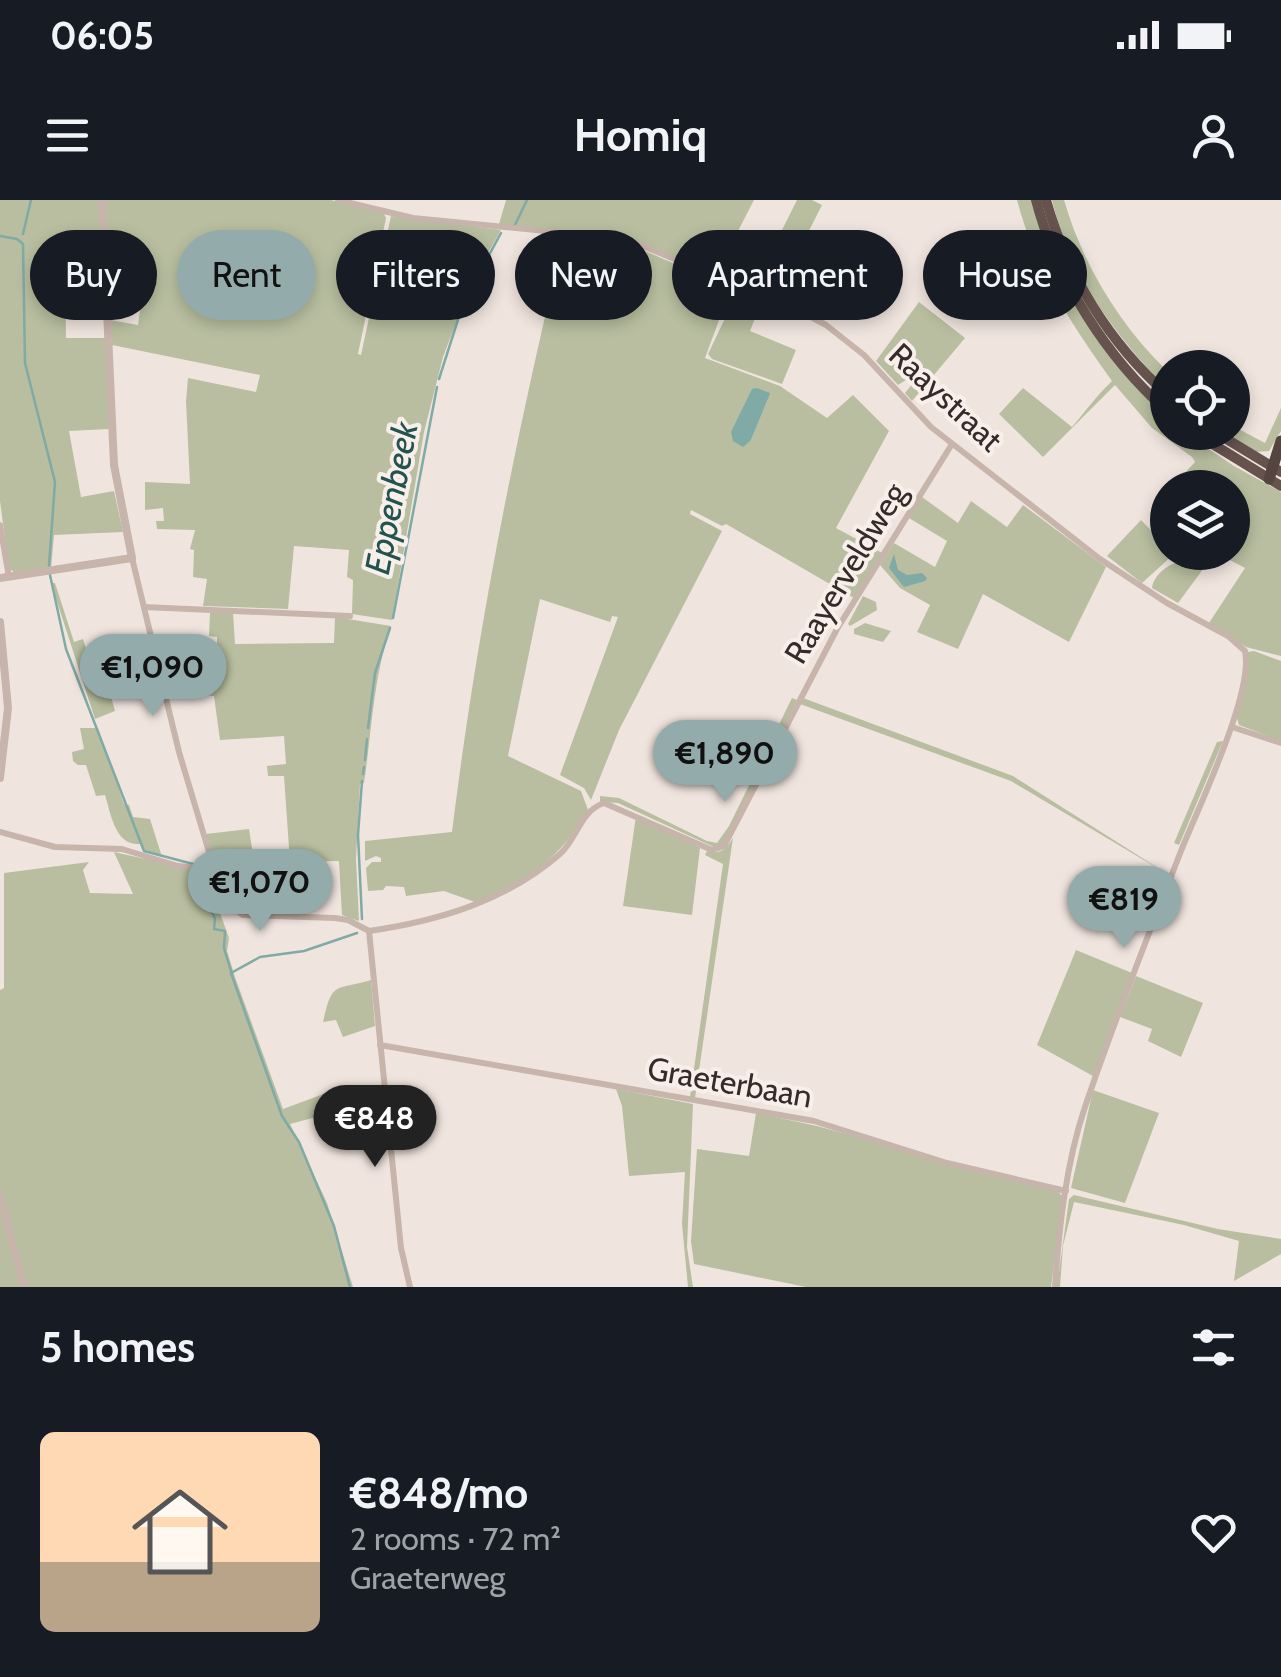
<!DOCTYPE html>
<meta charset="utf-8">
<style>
body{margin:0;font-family:Cabin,sans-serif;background:#20242c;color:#f1f3f6;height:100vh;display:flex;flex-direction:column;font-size:38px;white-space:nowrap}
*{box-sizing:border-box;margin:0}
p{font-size:32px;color:#9ea1a6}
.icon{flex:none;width:55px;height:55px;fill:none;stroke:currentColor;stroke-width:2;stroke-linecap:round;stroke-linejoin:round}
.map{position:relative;height:1087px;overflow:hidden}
.side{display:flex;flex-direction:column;background:#171b24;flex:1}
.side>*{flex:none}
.hud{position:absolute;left:30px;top:30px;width:1222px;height:90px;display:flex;gap:20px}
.fabs{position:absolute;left:1150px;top:150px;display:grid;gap:20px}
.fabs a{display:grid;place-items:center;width:100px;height:100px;border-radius:50%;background:#171b24;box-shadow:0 5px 15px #0003;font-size:50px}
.price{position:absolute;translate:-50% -85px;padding:0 22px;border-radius:35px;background:#94abab;color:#111;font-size:32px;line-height:65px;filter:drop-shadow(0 2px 5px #0008)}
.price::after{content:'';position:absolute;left:50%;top:60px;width:30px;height:22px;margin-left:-15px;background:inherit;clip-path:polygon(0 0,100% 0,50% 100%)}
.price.active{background:#222;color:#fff}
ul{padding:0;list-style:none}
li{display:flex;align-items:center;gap:30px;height:250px;padding:0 40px}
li+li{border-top:2px solid #363941}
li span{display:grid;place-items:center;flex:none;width:280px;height:200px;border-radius:15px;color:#555}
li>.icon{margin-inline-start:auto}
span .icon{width:120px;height:120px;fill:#fffc;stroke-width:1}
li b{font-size:42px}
h2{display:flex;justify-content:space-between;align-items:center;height:120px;padding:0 40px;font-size:42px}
.chip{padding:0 35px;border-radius:45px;background:#171b24;box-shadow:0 5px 15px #0003;font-size:35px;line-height:90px}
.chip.active{background:#94abab;color:#111}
.status{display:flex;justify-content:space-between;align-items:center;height:70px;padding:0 50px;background:#171b24;direction:ltr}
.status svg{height:28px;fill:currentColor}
header{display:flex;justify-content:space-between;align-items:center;height:130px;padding:0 40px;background:#171b24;font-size:45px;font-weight:800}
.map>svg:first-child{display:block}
</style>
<div class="status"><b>06:05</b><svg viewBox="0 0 49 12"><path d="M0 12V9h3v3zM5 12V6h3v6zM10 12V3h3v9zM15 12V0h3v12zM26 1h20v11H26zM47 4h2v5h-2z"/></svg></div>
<header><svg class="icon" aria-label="menu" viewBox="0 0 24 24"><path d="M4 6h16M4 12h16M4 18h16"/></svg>Homiq<svg class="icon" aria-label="person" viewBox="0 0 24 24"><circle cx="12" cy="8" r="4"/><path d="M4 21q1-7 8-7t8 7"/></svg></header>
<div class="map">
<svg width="1281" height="1087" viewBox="0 0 1281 1087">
<rect width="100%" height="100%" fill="#f0e5de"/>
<g fill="#b8be9f" fill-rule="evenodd">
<path d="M0 0H99L102 48 60 42 65 44 66 138H105L109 229 69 231 81 297 114 291 123 332 54 335 51 369 15 373 9 368 0 301Z"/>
<path d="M105 0H331L384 14 386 18 358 154 361 155 391 16 501 30 472 81 443 157 424 232 392 420 352 414 353 380 347 377 349 350 294 346 288 409 203 406 207 379 193 377 194 350 190 349 195 330 157 329 156 321H164L163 308 145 310V282L190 284 186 201 188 178 256 192 260 175 112 145 111 120 138 125 143 88 110 80Z"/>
<path d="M506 0H754L737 33 744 39 745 48 728 78 622 37 499 24Z"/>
<path d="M797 0H812L822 5 776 96 755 89 765 68 749 60 754 51 768 58Z"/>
<path d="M1017 0H1032C1054 69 1114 169 1167 218L1168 232 1185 233 1234 266 1281 292V456L1246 447 1209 423 1245 368 1216 353 1232 352V288L1186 287 1178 280 1195 262 1192 257 1152 228 1115 185 1043 257 999 214 1023 188 1072 227C1086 211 1096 196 1112 181 1071 124 1035 69 1017 0Z"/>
<path d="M1052 0H1064C1083 65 1119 124 1167 171V190C1114 132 1071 79 1052 0Z"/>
<path d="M564 36 631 45 731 88 705 158 780 186 827 218 853 195 889 231 836 328 882 353 854 398 726 324 722 326 691 310 690 314 722 331 619 530 591 600 584 588 560 575 618 417 612 416 610 422 540 399 508 556 581 591 588 610C559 660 528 680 475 702L444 691 406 696 404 687 386 686 383 690 368 691 366 668 372 662H381V658L376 656 365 661V641L452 632C477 429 516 235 564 36ZM768 199 751 240 736 226 748 202Z"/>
<path d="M738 91 762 101 750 131 796 150 782 184 712 159 708 154Z"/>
<path d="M919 102 965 138 912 201 905 193 918 177 915 174 898 185 876 161Z"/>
<path d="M1281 208V231L1269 251 1255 252 1222 233 1232 232 1233 226 1265 243Z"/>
<path d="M922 297 958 323 971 301 1007 327 1023 305 1106 367 1069 442 983 394 958 449 917 432 930 405 900 388 880 365 894 343 935 367 947 341 909 318Z"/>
<path d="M1141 320 1167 347 1168 352 1174 354 1142 383 1107 356Z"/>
<path d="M1209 353H1215L1178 403 1152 388C1154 373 1172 361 1187 360L1194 367Z"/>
<path d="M51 383H55L74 442 83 439 96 480 97 496 110 493 115 511 95 519Z"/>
<path d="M863 396 876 402 877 410 850 426 848 424Z"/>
<path d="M210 413H233L235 444 334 443 335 417 391 426C373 478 372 530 364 583L360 584 356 659 359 721 342 715 339 661 290 662 284 576H268L267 566 286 564 284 536 220 540 214 496 203 495V479L210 478 207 452H217V437L209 436Z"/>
<path d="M865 423 891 431 883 442 854 434V429Z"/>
<path d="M1254 451 1281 461V541L1239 525 1237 518 1248 469V452Z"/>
<path d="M792 498 797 500 723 645 716 648 618 603 600 602V596L619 598 707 641 717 643 729 626Z"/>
<path d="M803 498 1013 576 1169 675 1011 581 800 504Z"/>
<path d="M80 528H98L124 604 129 605 133 617 150 619 162 657 144 652 140 644C115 646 111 614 105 595L96 596 86 565H78L73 561 72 552 84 549Z"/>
<path d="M1223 541 1179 645 1174 643 1217 542Z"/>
<path d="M636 616 700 648 692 715 623 706Z"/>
<path d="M249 629 262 713C216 711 217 672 206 634Z"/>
<path d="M733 638 695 898 690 897 723 664 705 655 707 651C722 654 725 650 733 638Z"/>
<path d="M114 652 204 672 209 677 201 688 205 695 214 696 229 738 227 751 235 777 283 909 329 892 333 904 383 892 384 899 290 924 327 1003 353 1087H0V790L4 788V673L89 662 83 670 90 693 133 694Z"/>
<path d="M1076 750 1132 773 1093 876 1037 845Z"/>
<path d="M1136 776 1203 803 1181 857 1148 841 1152 829 1120 817Z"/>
<path d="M371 780 375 826 343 837 336 820 323 822C333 780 334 791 371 780Z"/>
<path d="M616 889 693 904 687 1047 693 1087H688L682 1024 685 972 629 976 622 906Z"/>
<path d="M1093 890 1159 913 1125 1003 1071 988Z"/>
<path d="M756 913 817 926 1059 992 1063 998 1051 1087H806L694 1064 691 1041 697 949 749 956Z"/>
<path d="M1074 995 1218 1029 1281 1039V1054L1234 1081 1239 1041 1184 1025 1074 1002 1063 1046 1060 1087H1057L1069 999Z"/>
</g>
<g fill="#7faaa6">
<path d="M757 188 770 193 768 199 751 240 743 247 733 241 731 232 752 189Z"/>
<path d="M894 354 898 370 907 375 922 373 927 378 925 381 904 387 889 368Z"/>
</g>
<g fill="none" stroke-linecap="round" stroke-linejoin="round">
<g stroke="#7faaa6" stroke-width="2.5">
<path d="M515 25 527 0"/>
<path d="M23 34 31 0"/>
<path d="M0 36 17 39 23 44 25 163 55 282 49 366"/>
<path d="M439 179 464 101 501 33"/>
<path d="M50 375 66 449 144 651 193 664"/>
<path d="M393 418 437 187"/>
<path d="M368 528 375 473 390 428"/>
<path d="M365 560 367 539"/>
<path d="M363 574 364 567"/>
<path d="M195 672 206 699H214L212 712 215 719 214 729 225 731 224 748 231 771"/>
<path d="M362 719 358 635 362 581"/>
<path d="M350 1087 334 1026 299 942 282 916 231 773 260 757 304 751 357 733"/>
</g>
<g stroke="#c7b4ab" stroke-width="6">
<path d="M338 0 413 18 616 38 638 44 794 108 826 125 864 155 931 227 1100 359 1167 403 1228 436 1245 451C1254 493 1198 608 1181 651 1148 736 1114 821 1085 907 1066 963 1059 1028 1055 1087"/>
<path d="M0 325 9 377"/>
<path d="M132 358 179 552 224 702 243 715 335 718 348 720 369 731 401 1048 410 1087"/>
<path d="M144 407 350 416"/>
<path d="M1232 527 1281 543"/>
<path d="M0 632 55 647 122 649 178 666 213 669"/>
<path d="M369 731C438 721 506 701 560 654 577 639 580 611 604 603L712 650 724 646 837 429 952 244"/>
<path d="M380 845 814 921 947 963 1066 991"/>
</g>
<g stroke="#c7b4ab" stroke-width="8">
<path d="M0 378 132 358 114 265 102 0"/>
<path d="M0 422 8 508 0 578"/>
<path d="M0 995 24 1087"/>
</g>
<g stroke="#66534e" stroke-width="10">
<path d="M1036 0C1057 80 1106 157 1168 212"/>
<path d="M1046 0C1067 75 1109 143 1168 195"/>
<path d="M1193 232 1281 286"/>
<path d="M1215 232 1281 272"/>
</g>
<path stroke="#554541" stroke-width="11" d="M1269 279 1281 241"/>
</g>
<g text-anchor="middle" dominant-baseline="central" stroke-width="8" stroke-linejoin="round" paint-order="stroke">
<g font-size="32" fill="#352b29" stroke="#f8efea">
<text transform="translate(946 197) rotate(43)">Raaystraat</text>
<text transform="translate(845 373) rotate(-59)">Raayerveldweg</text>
<text transform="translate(730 882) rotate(10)">Graeterbaan</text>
</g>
<g font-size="35" font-style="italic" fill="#23534f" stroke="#f8efea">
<text transform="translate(391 298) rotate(-79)">Eppenbeek</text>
</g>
</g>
</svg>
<div class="fabs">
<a><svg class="icon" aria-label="locate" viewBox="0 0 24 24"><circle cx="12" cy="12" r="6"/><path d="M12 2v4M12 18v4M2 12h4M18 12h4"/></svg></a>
<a><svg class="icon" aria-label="layers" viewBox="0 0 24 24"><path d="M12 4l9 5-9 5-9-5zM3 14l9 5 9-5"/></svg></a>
</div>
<b class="price" style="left:153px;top:519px">€1,090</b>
<b class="price" style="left:725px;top:605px">€1,890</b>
<b class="price" style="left:260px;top:734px">€1,070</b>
<b class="price" style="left:1124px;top:751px">€819</b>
<b class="price active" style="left:375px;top:970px">€848</b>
<div class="hud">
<a class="chip">Buy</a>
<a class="chip active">Rent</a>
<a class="chip">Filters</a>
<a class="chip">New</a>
<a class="chip">Apartment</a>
<a class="chip">House</a>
</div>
</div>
<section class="side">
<h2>5 homes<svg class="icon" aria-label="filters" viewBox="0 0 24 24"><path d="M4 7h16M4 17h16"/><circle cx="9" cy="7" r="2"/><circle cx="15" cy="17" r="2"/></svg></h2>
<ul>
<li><span style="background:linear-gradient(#ffd9b3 65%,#b9a48a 0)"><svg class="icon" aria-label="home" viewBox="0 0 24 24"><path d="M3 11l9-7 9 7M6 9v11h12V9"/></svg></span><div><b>€848/mo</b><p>2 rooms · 72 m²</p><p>Graeterweg</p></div><svg class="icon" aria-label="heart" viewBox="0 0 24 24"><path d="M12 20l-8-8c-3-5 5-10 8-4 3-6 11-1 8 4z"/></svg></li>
</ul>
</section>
